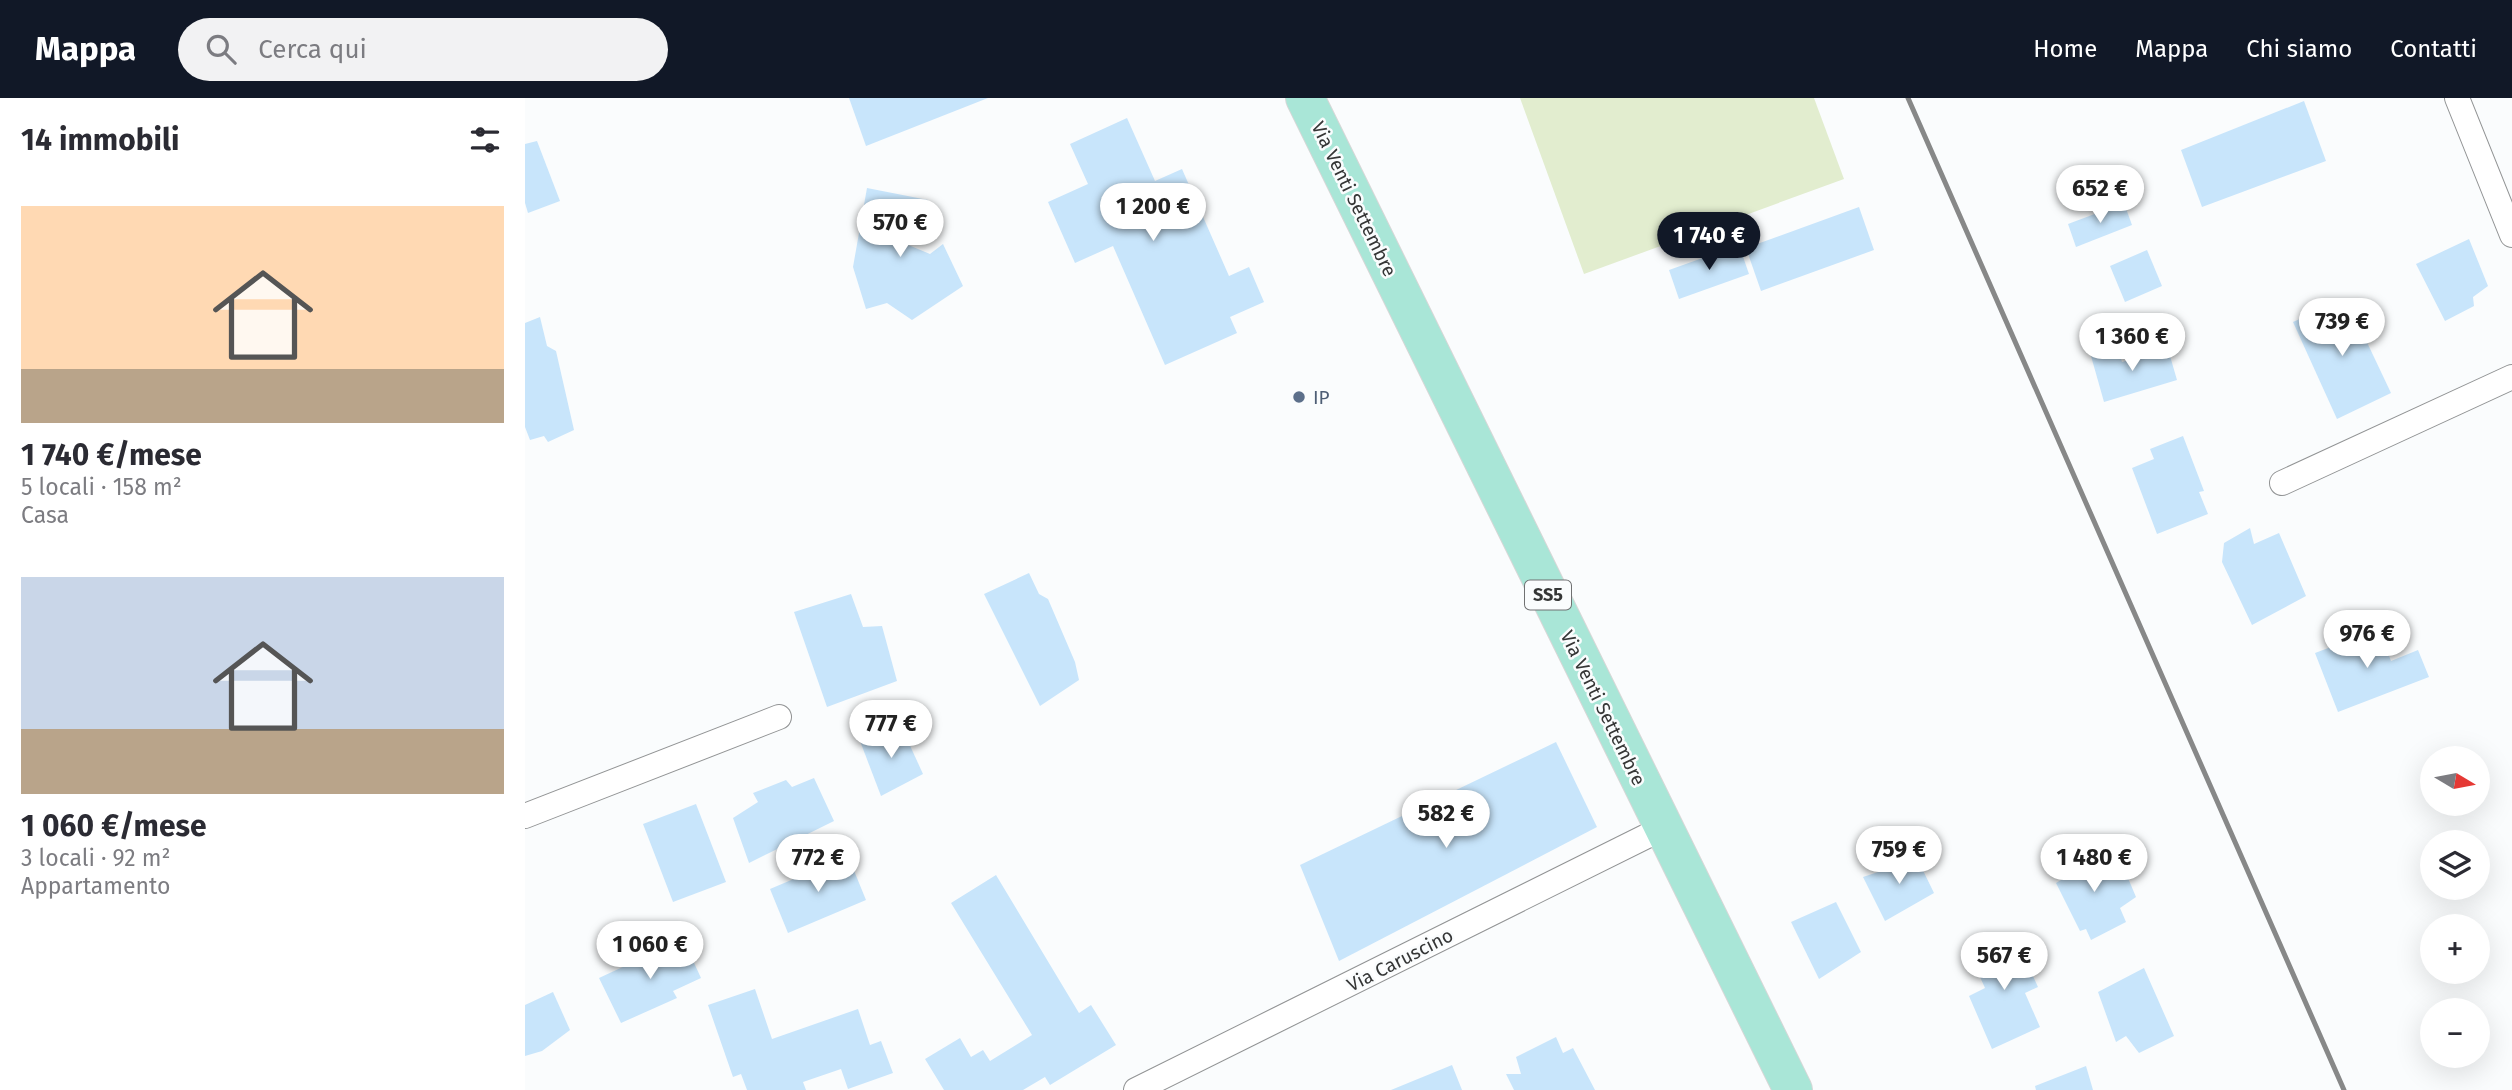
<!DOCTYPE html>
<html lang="it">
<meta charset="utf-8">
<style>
body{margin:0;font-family:"Fira Sans",sans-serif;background:#f2f2f3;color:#2b2b33;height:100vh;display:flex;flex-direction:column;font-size:26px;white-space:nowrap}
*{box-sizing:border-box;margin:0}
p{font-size:23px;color:#7c7c81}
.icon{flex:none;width:38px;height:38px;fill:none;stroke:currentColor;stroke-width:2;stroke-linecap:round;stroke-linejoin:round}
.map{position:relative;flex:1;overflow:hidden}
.drawer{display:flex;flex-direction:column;background:#fff;width:525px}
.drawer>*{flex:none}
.needle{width:46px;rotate:100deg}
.tools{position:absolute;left:1895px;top:648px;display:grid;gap:14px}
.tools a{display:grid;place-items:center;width:70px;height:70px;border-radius:50%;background:#fff;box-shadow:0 7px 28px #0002;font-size:35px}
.price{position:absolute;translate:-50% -60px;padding:0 16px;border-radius:24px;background:#fff;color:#222;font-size:23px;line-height:46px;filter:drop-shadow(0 2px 4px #0008)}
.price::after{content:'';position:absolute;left:50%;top:42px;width:21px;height:16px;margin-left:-10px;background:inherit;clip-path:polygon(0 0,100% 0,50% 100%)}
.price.on{background:#111827;color:#fff}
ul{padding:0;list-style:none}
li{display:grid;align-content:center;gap:14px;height:371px;padding:0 21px}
li span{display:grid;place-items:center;height:217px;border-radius:0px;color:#555}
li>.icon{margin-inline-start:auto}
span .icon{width:126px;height:126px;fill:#fffc;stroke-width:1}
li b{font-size:30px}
h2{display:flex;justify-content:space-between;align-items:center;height:84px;padding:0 21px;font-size:30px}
header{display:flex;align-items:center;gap:42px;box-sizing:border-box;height:98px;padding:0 35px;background:#111827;color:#fff}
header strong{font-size:33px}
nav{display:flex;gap:38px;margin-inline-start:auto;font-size:24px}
.search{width:490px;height:63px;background:#f2f2f3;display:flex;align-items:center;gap:18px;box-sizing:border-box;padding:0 24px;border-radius:38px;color:#7c7c81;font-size:26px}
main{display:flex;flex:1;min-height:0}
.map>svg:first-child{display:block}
</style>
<header>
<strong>Mappa</strong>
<div class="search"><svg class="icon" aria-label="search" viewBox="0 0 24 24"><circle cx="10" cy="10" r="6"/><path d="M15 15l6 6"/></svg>Cerca qui</div>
<nav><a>Home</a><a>Mappa</a><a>Chi siamo</a><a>Contatti</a></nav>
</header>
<main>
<section class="drawer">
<h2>14 immobili<svg class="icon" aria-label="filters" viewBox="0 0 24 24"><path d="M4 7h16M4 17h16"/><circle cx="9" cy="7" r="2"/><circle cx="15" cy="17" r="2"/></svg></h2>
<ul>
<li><span style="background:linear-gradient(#ffd9b3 75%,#b9a48a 0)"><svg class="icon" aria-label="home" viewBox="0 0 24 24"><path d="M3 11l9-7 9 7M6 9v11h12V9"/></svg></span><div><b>1 740 €/mese</b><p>5 locali · 158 m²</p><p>Casa</p></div></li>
<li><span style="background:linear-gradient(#c9d6e8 70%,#b9a48a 0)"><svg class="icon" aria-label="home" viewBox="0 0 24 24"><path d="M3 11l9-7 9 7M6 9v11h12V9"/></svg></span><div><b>1 060 €/mese</b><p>3 locali · 92 m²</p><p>Appartamento</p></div></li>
</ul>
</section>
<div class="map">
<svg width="1987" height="992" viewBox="0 0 1987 992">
<rect width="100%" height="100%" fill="#fafcfd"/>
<path fill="#e2edcf" d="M995 0H1289L1319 81 1059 176Z"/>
<g fill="#c8e5fb">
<path d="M324 0H463L341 48Z"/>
<path d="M1779 3 1801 63 1677 109 1656 52Z"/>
<path d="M602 20 630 83 657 71 704 178 724 169 739 204 705 219 712 235 640 267 588 148 550 165 523 104 563 86 545 46Z"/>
<path d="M12 43 35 103 3 115 0 105V46Z"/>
<path d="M342 90 403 102 397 124H360L357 136 405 156 418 146 438 188 387 222 362 205 341 211 328 169Z"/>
<path d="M1599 105 1607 127 1551 149 1543 126Z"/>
<path d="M1334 109 1349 152 1236 193 1221 150Z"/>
<path d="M1944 141 1963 188 1948 199 1949 208 1920 223 1891 166Z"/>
<path d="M1214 147 1224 176 1154 201 1144 172Z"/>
<path d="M1622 152 1637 188 1600 204 1585 168Z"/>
<path d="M1821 200 1866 295 1812 321 1768 224Z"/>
<path d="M15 219 22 248 31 253 49 332 23 344 19 338 5 342 0 329V225Z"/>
<path d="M1593 250 1597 264 1643 251 1652 282 1579 304 1566 258Z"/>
<path d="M1658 338 1679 393 1674 394 1683 416 1632 436 1607 370 1629 361 1625 351Z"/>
<path d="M1725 430 1729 446 1754 435 1781 498 1727 527 1697 464 1699 445Z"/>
<path d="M504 475 514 496 523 501 550 564 554 582 515 608 459 496Z"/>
<path d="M326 496 338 529 357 528 372 583 302 609 269 514Z"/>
<path d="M1854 531 1866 563 1893 552 1904 579 1813 614 1790 555Z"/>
<path d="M377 630 398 676 356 698 335 643Z"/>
<path d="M1031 644 1072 729 814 863 775 767Z"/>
<path d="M289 680 309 723 224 765 208 720 233 704 228 695 261 682 267 689Z"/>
<path d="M171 706 201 784 148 804 118 726Z"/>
<path d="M1563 749 1579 781 1600 773 1611 799 1595 810 1601 824 1566 842 1561 831 1555 833 1531 785 1541 779 1535 761Z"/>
<path d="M1388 752 1409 795 1360 823 1338 779 1365 770Z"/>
<path d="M323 758 341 802 263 835 245 791Z"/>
<path d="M471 777 554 915 566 907 591 947 525 987 520 979 498 992H419L400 961 435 940 446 959 458 952 465 963 507 937 426 805Z"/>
<path d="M1311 804 1336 854 1294 881 1266 824Z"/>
<path d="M1489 837 1513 889 1500 895 1515 929 1467 951 1444 898 1460 890 1445 857Z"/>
<path d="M158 841 176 880 148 893 152 900 96 925 74 880Z"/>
<path d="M1619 870 1649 938 1614 955 1601 938 1591 944 1573 894Z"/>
<path d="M230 891 247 941 333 911 345 947 356 943 368 975 323 991 316 971 278 984 281 992H222L216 976 208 979 183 907Z"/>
<path d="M28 894 45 932 17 953 0 958V907Z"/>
<path d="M1031 939 1038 955 1048 950 1070 992H989L981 976H996L991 959Z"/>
<path d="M927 967 937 992H866Z"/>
<path d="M1561 968 1568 992H1511L1510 988Z"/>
</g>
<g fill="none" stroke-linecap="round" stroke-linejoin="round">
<defs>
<g id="minor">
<path d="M1932 0 1987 137"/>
<path d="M1757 385 1987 279"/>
<path d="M0 718 254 619"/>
<path d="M611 992 1138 730"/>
</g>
<path id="primary" d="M780 0 1268 992"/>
</defs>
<use href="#minor" stroke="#929495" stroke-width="26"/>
<use href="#primary" stroke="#d7d7d7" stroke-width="40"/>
<use href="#minor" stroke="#fff" stroke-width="24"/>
<use href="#primary" stroke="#a9e6d7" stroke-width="38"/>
<path stroke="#878888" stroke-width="5" d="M1383 0 1819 992"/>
</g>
<circle fill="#5c6f8a" stroke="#fafcfd" stroke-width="2.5" cx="774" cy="299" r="7"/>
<g text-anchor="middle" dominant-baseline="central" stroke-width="5" stroke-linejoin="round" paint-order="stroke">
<rect fill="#fafcfd" stroke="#707172" stroke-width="2" x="1000" y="482.5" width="46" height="29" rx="5"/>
<g font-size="18" font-weight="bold" fill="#353636">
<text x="1023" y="497">SS5</text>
</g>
<g font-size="19" fill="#353636" stroke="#fafcfd">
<text transform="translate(829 101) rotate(64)">Via Venti Settembre</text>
<text transform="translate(1078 610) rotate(64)">Via Venti Settembre</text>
<text transform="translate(875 862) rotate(-27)">Via Caruscino</text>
</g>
<g font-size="19" fill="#4e5e75" stroke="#fafcfd" text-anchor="start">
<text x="788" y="299">IP</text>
</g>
</g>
</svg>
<div class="tools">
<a><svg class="needle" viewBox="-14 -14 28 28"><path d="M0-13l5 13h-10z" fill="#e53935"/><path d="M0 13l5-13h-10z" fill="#7c7c81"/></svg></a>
<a><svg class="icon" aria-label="layers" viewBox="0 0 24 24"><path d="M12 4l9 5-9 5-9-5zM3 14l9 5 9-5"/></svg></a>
<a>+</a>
<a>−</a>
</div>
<b class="price" style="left:1575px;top:127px">652 €</b>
<b class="price" style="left:628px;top:145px">1 200 €</b>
<b class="price" style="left:375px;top:161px">570 €</b>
<b class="price on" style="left:1184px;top:174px">1 740 €</b>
<b class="price" style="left:1817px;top:260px">739 €</b>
<b class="price" style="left:1607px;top:275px">1 360 €</b>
<b class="price" style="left:1842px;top:572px">976 €</b>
<b class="price" style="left:366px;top:662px">777 €</b>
<b class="price" style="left:921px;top:752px">582 €</b>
<b class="price" style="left:1374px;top:788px">759 €</b>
<b class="price" style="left:293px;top:796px">772 €</b>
<b class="price" style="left:1569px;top:796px">1 480 €</b>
<b class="price" style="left:125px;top:883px">1 060 €</b>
<b class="price" style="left:1479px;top:894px">567 €</b>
</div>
</main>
